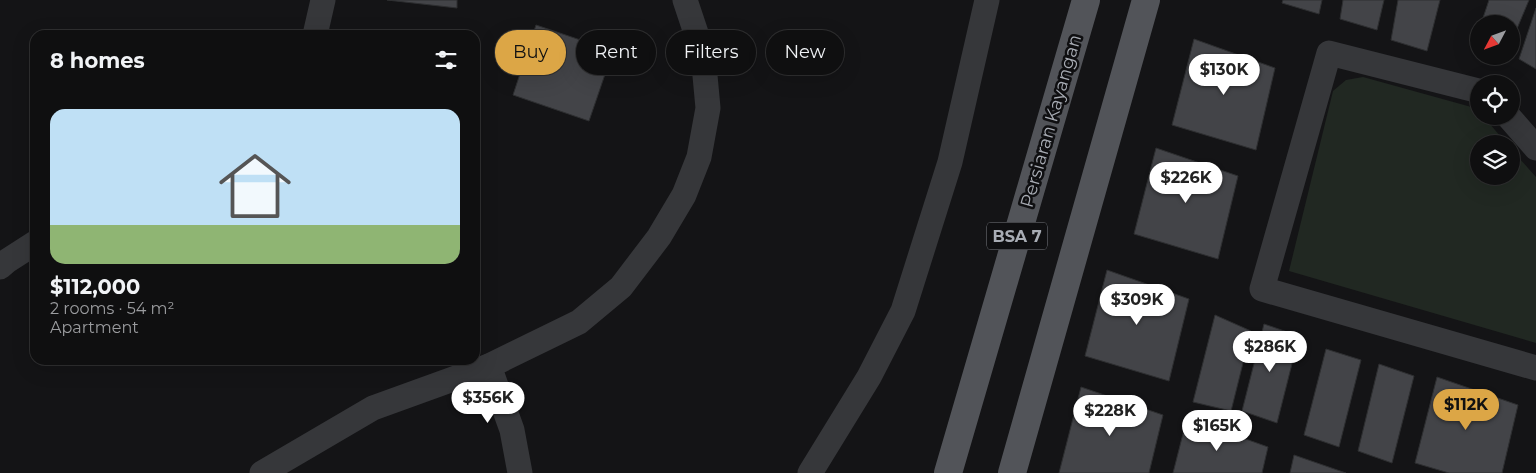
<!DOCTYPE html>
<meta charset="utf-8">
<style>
body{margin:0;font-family:Montserrat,sans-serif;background:#1d1d1e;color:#f1f3f6;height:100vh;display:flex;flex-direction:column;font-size:19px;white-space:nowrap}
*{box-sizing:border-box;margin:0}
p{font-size:16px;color:#9b9c9f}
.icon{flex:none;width:28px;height:28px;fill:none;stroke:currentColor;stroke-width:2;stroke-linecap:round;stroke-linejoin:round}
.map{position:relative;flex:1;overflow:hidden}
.details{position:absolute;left:30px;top:30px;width:450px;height:335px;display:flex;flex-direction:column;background:#0f0f10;border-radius:15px;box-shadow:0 5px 20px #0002,0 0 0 1px #2f2f30}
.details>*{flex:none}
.top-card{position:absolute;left:495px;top:30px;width:475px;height:45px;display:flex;gap:10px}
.needle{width:32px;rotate:229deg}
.fabs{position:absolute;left:1470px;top:15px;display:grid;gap:10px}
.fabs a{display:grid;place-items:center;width:50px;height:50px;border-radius:50%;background:#0f0f10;box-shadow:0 5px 20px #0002,0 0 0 1px #2f2f30;font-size:25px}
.price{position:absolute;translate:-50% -42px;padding:0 11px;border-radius:18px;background:#fff;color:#222;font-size:16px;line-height:32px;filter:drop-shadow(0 1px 2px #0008)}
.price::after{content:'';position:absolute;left:50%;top:30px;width:15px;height:11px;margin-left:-8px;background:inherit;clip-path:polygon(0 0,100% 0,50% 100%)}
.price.active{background:#dca646;color:#111}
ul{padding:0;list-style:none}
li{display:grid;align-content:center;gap:10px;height:265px;padding:0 20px}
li+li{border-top:1px solid #2f2f30}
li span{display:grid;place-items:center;height:155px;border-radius:15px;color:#555}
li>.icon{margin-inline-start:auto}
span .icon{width:90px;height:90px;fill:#fffc;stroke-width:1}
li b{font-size:21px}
h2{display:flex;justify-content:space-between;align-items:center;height:60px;padding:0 20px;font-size:21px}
.pill{padding:0 18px;border-radius:22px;background:#0f0f10;box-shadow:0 5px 20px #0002,0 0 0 1px #2f2f30;font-size:18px;line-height:45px}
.pill.active{background:#dca646;color:#111}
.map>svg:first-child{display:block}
</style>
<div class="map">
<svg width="1536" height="473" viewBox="0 0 1536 473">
<rect width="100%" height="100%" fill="#141416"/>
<path fill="#212822" d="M1363 77 1475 108 1479 112V116H1483L1507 144H1479V176H1511V149L1536 177V343L1289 271 1333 91 1346 80Z"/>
<g fill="#434448" stroke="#2e2f31">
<path d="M387 0H457V8Z"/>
<path d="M1283 0H1322L1319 14 1282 3Z"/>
<path d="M1343 0H1384L1377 30 1340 19Z"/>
<path d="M1398 0H1440L1427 51 1391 40Z"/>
<path d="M1489 0H1529L1511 43V24H1481Z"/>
<path d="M1536 8V69L1519 59Z"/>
<path d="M536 25 613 51 589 121 513 95Z"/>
<path d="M1194 39 1275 68 1256 150 1172 125Z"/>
<path d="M1156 148 1238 176 1218 259 1134 234Z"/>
<path d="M1107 270 1189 299 1169 381 1085 356Z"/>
<path d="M1215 315 1251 331 1231 411 1193 402Z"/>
<path d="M1264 324 1299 336 1277 423 1242 411Z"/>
<path d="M1326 349 1361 360 1339 447 1304 435Z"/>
<path d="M1379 364 1414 376 1392 463 1358 451Z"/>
<path d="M1437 377 1518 405 1502 473H1449L1415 463Z"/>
<path d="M1081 387 1163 415 1149 473H1059Z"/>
<path d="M1187 418 1268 447 1262 473H1173Z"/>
<path d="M1294 455 1346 473H1290Z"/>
</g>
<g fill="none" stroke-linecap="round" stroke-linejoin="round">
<g stroke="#36373a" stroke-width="25">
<path d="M315 35 323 0"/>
<path d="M1479 91 1329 53 1262 289 1536 368"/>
<path d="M1508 116 1536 148"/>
<path d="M0 267 7 261 35 243"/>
<path d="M489 366 512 430 520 473"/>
<path d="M262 473 373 408 489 366 579 322 621 287 659 237 684 195 699 157 708 108 703 54 685 0"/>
<path d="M810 473 869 377 903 311 950 162 987 0"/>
</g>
<g stroke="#525459" stroke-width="28">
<path d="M948 473 1086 0"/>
<path d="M1012 473 1146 0"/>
</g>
</g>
<g text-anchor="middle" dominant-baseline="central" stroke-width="5" stroke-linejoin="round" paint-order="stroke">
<rect fill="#0f0f11" stroke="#7a7d83" stroke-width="1" x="987" y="222.5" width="60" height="27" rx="4"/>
<g font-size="16" font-weight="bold" fill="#a8acb4">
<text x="1017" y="236">BSA 7</text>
</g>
<g font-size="18" fill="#a8acb4" stroke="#0f0f11">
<text transform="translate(1051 121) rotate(-74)">Persiaran Kayangan</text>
</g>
</g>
</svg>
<div class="fabs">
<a><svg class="needle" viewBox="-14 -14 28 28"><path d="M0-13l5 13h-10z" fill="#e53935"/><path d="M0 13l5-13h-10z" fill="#9b9c9f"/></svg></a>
<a><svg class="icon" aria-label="locate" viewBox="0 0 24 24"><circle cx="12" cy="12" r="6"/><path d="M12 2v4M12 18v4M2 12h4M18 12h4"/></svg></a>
<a><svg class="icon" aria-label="layers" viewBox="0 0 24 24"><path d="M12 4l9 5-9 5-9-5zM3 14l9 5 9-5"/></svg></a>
</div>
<b class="price" style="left:1224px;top:96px">$130K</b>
<b class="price" style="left:1186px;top:204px">$226K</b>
<b class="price" style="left:1137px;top:326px">$309K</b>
<b class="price" style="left:1270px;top:373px">$286K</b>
<b class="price" style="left:488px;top:424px">$356K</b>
<b class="price active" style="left:1466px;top:431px">$112K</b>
<b class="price" style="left:1110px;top:437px">$228K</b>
<b class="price" style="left:1217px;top:452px">$165K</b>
<div class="top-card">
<a class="pill active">Buy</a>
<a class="pill">Rent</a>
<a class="pill">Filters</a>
<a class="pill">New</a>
</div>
<section class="details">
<h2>8 homes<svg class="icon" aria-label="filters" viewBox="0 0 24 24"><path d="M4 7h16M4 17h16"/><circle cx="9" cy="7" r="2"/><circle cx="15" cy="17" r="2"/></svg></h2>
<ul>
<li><span style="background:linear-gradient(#bfe0f5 75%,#8fb573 0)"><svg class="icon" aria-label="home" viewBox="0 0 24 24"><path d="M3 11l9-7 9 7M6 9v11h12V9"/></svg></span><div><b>$112,000</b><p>2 rooms · 54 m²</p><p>Apartment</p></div></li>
</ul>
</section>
</div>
